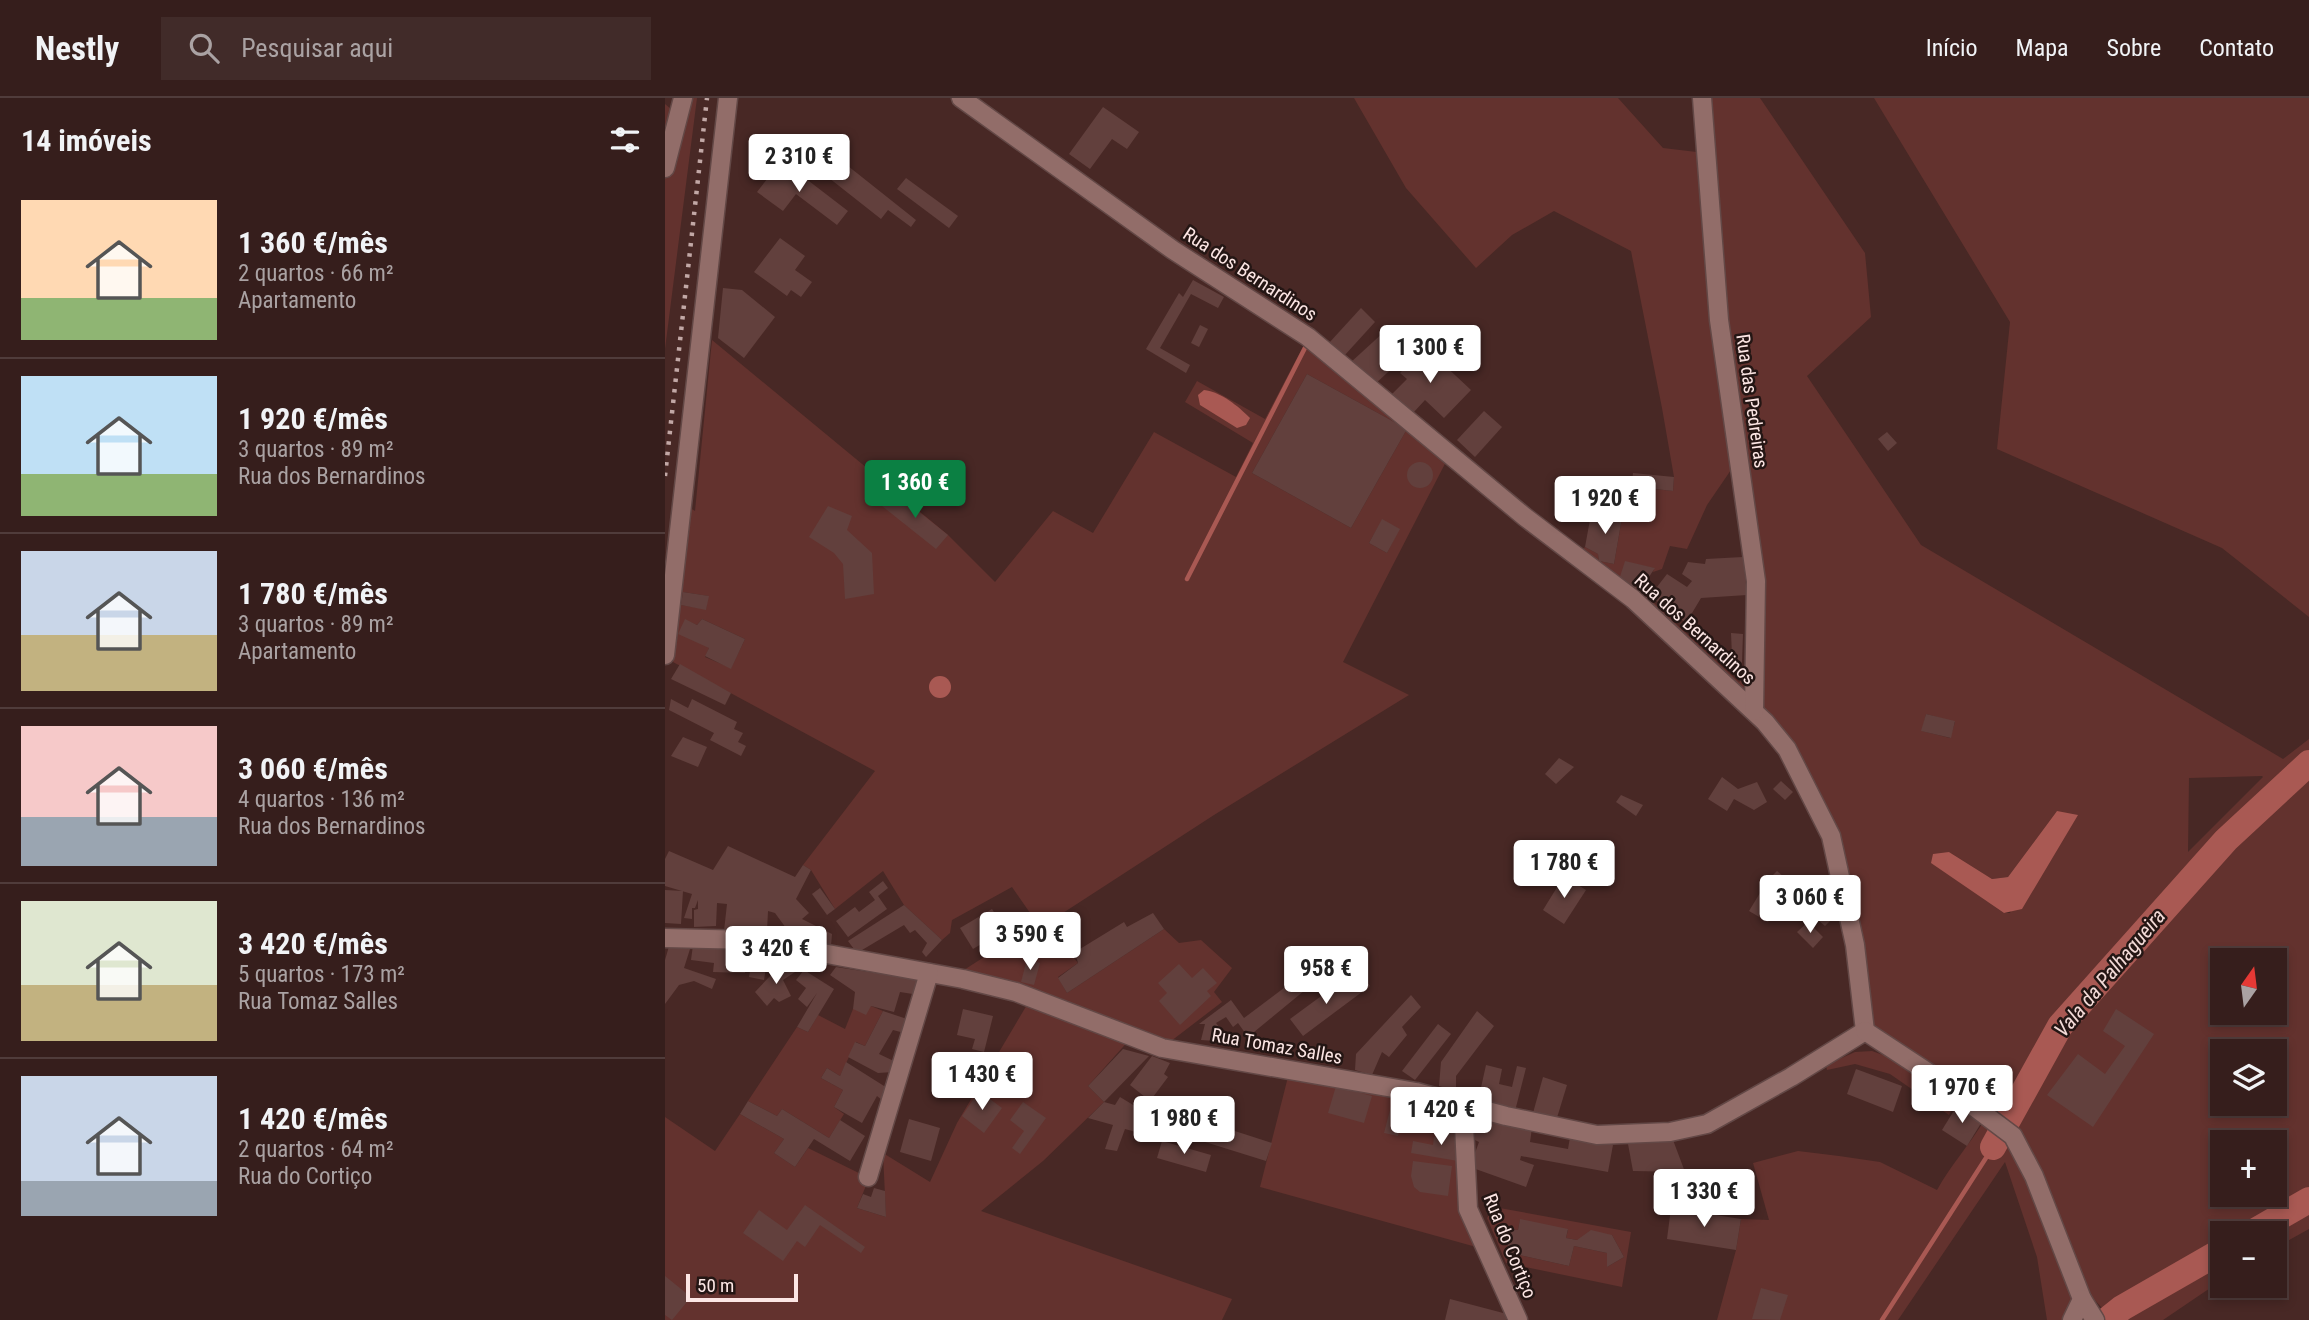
<!DOCTYPE html>
<html lang="pt">
<meta charset="utf-8">
<style>
body{margin:0;font-family:"Roboto Condensed",sans-serif;background:#412b29;color:#f1f3f6;height:100vh;display:flex;flex-direction:column;font-size:26px;white-space:nowrap}
*{box-sizing:border-box;margin:0}
p{font-size:23px;color:#aaa2a3}
.icon{flex:none;width:38px;height:38px;fill:none;stroke:currentColor;stroke-width:2;stroke-linecap:round;stroke-linejoin:round}
.map{position:relative;flex:1;overflow:hidden}
.panel{display:flex;flex-direction:column;background:#361e1c;width:665px}
.panel>*{flex:none}
.needle{width:46px;rotate:14deg}
.tools{position:absolute;left:1545px;top:850px;display:grid;gap:14px}
.tools a{display:grid;place-items:center;width:77px;height:77px;border-radius:0px;background:#361e1c;box-shadow:0 4px 10px #0003,0 0 0 2px #503c3b;font-size:35px}
.scale{position:absolute;left:21px;bottom:18px;width:112px;box-sizing:border-box;padding-left:7px;border:4px solid #fce6e4;border-top:0;font-size:19px;line-height:24px;white-space:nowrap;color:#fce6e4;-webkit-text-stroke:5px #241614;paint-order:stroke}
.price{position:absolute;translate:-50% -60px;padding:0 16px;border-radius:7px;background:#fff;color:#222;font-size:23px;line-height:46px;filter:drop-shadow(0 2px 4px #0008)}
.price::after{content:'';position:absolute;left:50%;top:42px;width:21px;height:16px;margin-left:-10px;background:inherit;clip-path:polygon(0 0,100% 0,50% 100%)}
.price.on{background:#0b8043;color:#fff}
ul{padding:0;list-style:none}
li{display:flex;align-items:center;gap:21px;height:175px;padding:0 21px}
li+li{border-top:2px solid #503c3b}
li span{display:grid;place-items:center;flex:none;width:196px;height:140px;border-radius:0px;color:#555}
li>.icon{margin-inline-start:auto}
span .icon{width:84px;height:84px;fill:#fffc;stroke-width:1}
li b{font-size:30px}
h2{display:flex;justify-content:space-between;align-items:center;height:84px;padding:0 21px;font-size:30px}
header{display:flex;align-items:center;gap:42px;box-sizing:border-box;height:98px;padding:0 35px;background:#361e1c;border-bottom:2px solid #503c3b}
header strong{font-size:33px}
nav{display:flex;gap:38px;margin-inline-start:auto;font-size:24px}
.search{width:490px;height:63px;background:#412b29;display:flex;align-items:center;gap:18px;box-sizing:border-box;padding:0 24px;border-radius:0px;color:#aaa2a3;font-size:26px}
main{display:flex;flex:1;min-height:0}
.map>svg:first-child{display:block}
</style>
<header>
<strong>Nestly</strong>
<div class="search"><svg class="icon" aria-label="search" viewBox="0 0 24 24"><circle cx="10" cy="10" r="6"/><path d="M15 15l6 6"/></svg>Pesquisar aqui</div>
<nav><a>Início</a><a>Mapa</a><a>Sobre</a><a>Contato</a></nav>
</header>
<main>
<section class="panel">
<h2>14 imóveis<svg class="icon" aria-label="filters" viewBox="0 0 24 24"><path d="M4 7h16M4 17h16"/><circle cx="9" cy="7" r="2"/><circle cx="15" cy="17" r="2"/></svg></h2>
<ul>
<li><span style="background:linear-gradient(#ffd9b3 70%,#8fb573 0)"><svg class="icon" aria-label="home" viewBox="0 0 24 24"><path d="M3 11l9-7 9 7M6 9v11h12V9"/></svg></span><div><b>1 360 €/mês</b><p>2 quartos · 66 m²</p><p>Apartamento</p></div></li>
<li><span style="background:linear-gradient(#bfe0f5 70%,#8fb573 0)"><svg class="icon" aria-label="home" viewBox="0 0 24 24"><path d="M3 11l9-7 9 7M6 9v11h12V9"/></svg></span><div><b>1 920 €/mês</b><p>3 quartos · 89 m²</p><p>Rua dos Bernardinos</p></div></li>
<li><span style="background:linear-gradient(#c9d6e8 60%,#c2b280 0)"><svg class="icon" aria-label="home" viewBox="0 0 24 24"><path d="M3 11l9-7 9 7M6 9v11h12V9"/></svg></span><div><b>1 780 €/mês</b><p>3 quartos · 89 m²</p><p>Apartamento</p></div></li>
<li><span style="background:linear-gradient(#f6c9c9 65%,#9aa5b1 0)"><svg class="icon" aria-label="home" viewBox="0 0 24 24"><path d="M3 11l9-7 9 7M6 9v11h12V9"/></svg></span><div><b>3 060 €/mês</b><p>4 quartos · 136 m²</p><p>Rua dos Bernardinos</p></div></li>
<li><span style="background:linear-gradient(#dfe7d0 60%,#c2b280 0)"><svg class="icon" aria-label="home" viewBox="0 0 24 24"><path d="M3 11l9-7 9 7M6 9v11h12V9"/></svg></span><div><b>3 420 €/mês</b><p>5 quartos · 173 m²</p><p>Rua Tomaz Salles</p></div></li>
<li><span style="background:linear-gradient(#c9d6e8 75%,#9aa5b1 0)"><svg class="icon" aria-label="home" viewBox="0 0 24 24"><path d="M3 11l9-7 9 7M6 9v11h12V9"/></svg></span><div><b>1 420 €/mês</b><p>2 quartos · 64 m²</p><p>Rua do Cortiço</p></div></li>
</ul>
</section>
<div class="map">
<svg width="1644" height="1222" viewBox="0 0 1644 1222">
<rect width="100%" height="100%" fill="#482825"/>
<g fill="#63322e" fill-rule="evenodd">
<path d="M18 0H32L0 251V6L14 18Z"/>
<path d="M689 0H953L998 50 1040 55 1037 0H1095L1200 155 1206 219 1142 278 1256 447 1618 661 1644 641V1131L1610 1150V1136H1558L1557 1182 1498 1222H1448L1427 1199 1365 1052 1208 929 1166 738 1122 651 912 458 920 449 933 456 934 463 949 466 958 414 963 418 975 403 990 391 1008 393 1009 379 997 310 966 153 889 113 847 137 811 170 741 90ZM1068 369 1082 497 1081 580 1074 584 975 492 960 464 989 470 988 474 997 471 1005 448 1022 451 1042 407ZM1261 616 1290 624 1285 640 1257 633ZM1597 678 1598 679 1523 754 1524 680ZM1392 713 1345 815H1339L1267 765 1284 754 1327 781 1343 779ZM1558 863H1610V915H1558ZM1558 954H1610V1006H1558ZM1558 1045H1610V1097H1558Z"/>
<path d="M1209 0H1644V519L1557 450 1332 351 1345 224Z"/>
<path d="M643 239 785 356 678 564 744 597 549 717 381 826 413 865 393 879 402 895 499 831 514 845 536 842 567 870 549 894 557 904 497 950 466 940 423 988 439 1004 378 1063 316 1113 567 1201 557 1222H0V1019L50 1053 75 1016 119 1041 109 1055 130 1069 143 1050 204 1080 192 1110 221 1119 218 1055 265 1084 292 1025 366 900 288 879 372 825 347 789 287 822 285 835 277 842 239 807 218 773 170 811 146 772 138 767 210 673 8 564 21 407 30 413 47 242 283 437 330 484 388 413 428 435 489 334 571 379 588 345 520 304 532 283 600 321ZM642 276 742 331 686 430 587 375ZM717 422 734 431 722 455 704 445ZM18 494 43 498 41 511 16 507ZM37 521 80 541 66 570 40 559 44 550 20 522 32 527Z"/>
<path d="M206 908 218 913 200 948 191 944 175 978 162 970 156 980 178 992 169 1009 179 1016 164 1040 117 1011 112 1018 83 1003 132 929 143 934 153 917 180 931 188 911Z"/>
<path d="M1207 953 1229 961 1291 1005 1284 1017 1225 976 1190 966 1162 972 1161 967 1190 954Z"/>
<path d="M625 971 798 1006 802 1101 822 1152 595 1089Z"/>
<path d="M1319 1023 1348 1038 1417 1201 1441 1222H1382L1372 1159 1340 1064 1233 1222H1052L1071 1152 1076 1121 1104 1122 1088 1065 1133 1053 1174 1058 1215 1064 1272 1092C1286 1067 1304 1047 1319 1023Z"/>
<path d="M829 1109 966 1134 957 1189 841 1165 822 1120ZM855 1122 903 1132 901 1140 912 1142 947 1137 959 1159 942 1169V1155L909 1148 904 1168 841 1154 846 1131 853 1132Z"/>
</g>
<g fill="#a95953">
<path d="M539 292C556 294 573 308 585 320L581 327 572 330 535 307 533 297Z"/>
<circle cx="275" cy="589" r="11"/>
<path d="M1392 713 1413 717 1357 811 1339 815 1266 765 1268 756 1284 754 1327 781 1343 779Z"/>
</g>
<g fill="none" stroke-linecap="round" stroke-linejoin="round">
<g stroke="#a95953" stroke-width="4.5">
<path d="M522 481 642 246"/>
<path d="M1217 1222 1328 1049"/>
</g>
<g stroke="#a95953" stroke-width="26">
<path d="M1328 1049 1395 928 1561 742 1644 665"/>
<path d="M1585 1136 1644 1102"/>
<path d="M1442 1222 1457 1210 1558 1152"/>
</g>
</g>
<g fill="#62403d">
<path d="M438 9 474 34 462 51 447 41 425 71 404 56Z"/>
<path d="M144 37 251 122 246 129 223 112 216 121 131 54Z"/>
<path d="M113 67 137 84 140 80 183 113 172 127 131 96 118 113 92 94Z"/>
<path d="M241 80 293 118 284 130 232 91Z"/>
<path d="M115 140 140 158 130 172 147 184 136 199 126 192 122 198 89 174Z"/>
<path d="M528 182 559 199 553 210 526 196 495 250 525 267 521 275 481 251 514 195 518 199Z"/>
<path d="M58 190 77 192 110 219 79 260 53 240Z"/>
<path d="M696 210 710 224 679 258 664 245Z"/>
<path d="M535 227 543 231 534 249 526 245Z"/>
<path d="M720 233 744 255 710 286 685 265Z"/>
<path d="M760 249 806 292 779 320 760 302 748 315 727 296 742 281 735 275Z"/>
<path d="M642 276 742 331 686 430 587 375Z"/>
<path d="M819 313 837 329 810 359 792 342Z"/>
<path d="M1222 334 1232 345 1223 353 1213 341Z"/>
<circle cx="755" cy="377" r="13"/>
<path d="M968 375 1009 379 1008 393 990 391 989 404 975 403 973 419 963 418Z"/>
<path d="M228 393 283 437 271 451 217 408Z"/>
<path d="M163 408 187 418 182 432 207 455 209 496 180 501 178 466 169 455 144 439Z"/>
<path d="M947 412 958 414 949 466 934 463 933 456 920 449 926 416 946 419Z"/>
<path d="M717 421 735 431 722 455 704 445Z"/>
<path d="M1078 459 1082 497 1036 500 1021 525 985 498 1002 476 1022 489 1027 483 1017 476 1023 464 1040 466 1041 461Z"/>
<path d="M960 463 990 470 975 492 954 482Z"/>
<path d="M18 494 44 498 41 512 16 507Z"/>
<path d="M20 521 32 527 37 521 80 541 66 571 40 558 44 550 13 536Z"/>
<path d="M1066 535 1078 536 1077 564 1068 575 1060 568 1067 558Z"/>
<path d="M15 566 66 595 60 607 6 581Z"/>
<path d="M6 601 23 610 27 601 72 624 69 631 78 635 73 644 81 648 76 658 45 642 49 635 4 612Z"/>
<path d="M1261 616 1290 623 1286 640 1256 633Z"/>
<path d="M18 639 42 649 33 669 6 658Z"/>
<path d="M894 660 909 669 891 686 880 676Z"/>
<path d="M1057 679 1073 691 1092 684 1102 704 1089 712 1069 701 1062 713 1043 701Z"/>
<path d="M1116 683 1128 694 1120 702 1108 691Z"/>
<path d="M956 697 978 707 971 718 951 704Z"/>
<path d="M63 748 130 779 138 767 146 772 131 801 144 815 137 821 167 836 166 848 129 841 110 815 103 813 102 833H59L62 806 52 805 51 828 29 829V812L33 811V802L30 810H27V821L19 820 27 796 0 788V761L4 753 48 772Z"/>
<path d="M1112 773 1167 821 1160 828 1104 781Z"/>
<path d="M899 778 921 792 899 826 878 812Z"/>
<path d="M218 783 223 790 213 798 222 811 183 839 171 823 190 809 194 814 210 802 204 794Z"/>
<path d="M155 790 170 811 162 817 147 796Z"/>
<path d="M0 792 18 793 16 826 0 825Z"/>
<path d="M1095 795 1113 806 1103 824 1084 813Z"/>
<path d="M239 807 277 842 261 859 257 854 262 845 250 832 245 835 239 827 192 855 183 843Z"/>
<path d="M327 811 340 832 308 851 295 830Z"/>
<path d="M488 815 499 831 402 895 393 880 413 865 410 854 459 824 462 829Z"/>
<path d="M1143 824 1158 839 1148 850 1132 834Z"/>
<path d="M5 845 25 851 19 870 51 881 47 891 29 883 14 887 0 906V862Z"/>
<path d="M28 847 83 852 80 875 48 874 49 865 26 862Z"/>
<path d="M89 849 104 851 99 882 84 879Z"/>
<path d="M362 861 375 865 369 887 356 884Z"/>
<path d="M125 864 130 874 118 882 126 898 114 904 109 900 102 908 90 894 105 878Z"/>
<path d="M514 866 527 880 538 870 552 885 542 893 546 898 515 927 494 903 502 895 493 885Z"/>
<path d="M171 869 256 882 254 897 235 894 229 914 206 908 201 917 188 911 190 894 165 877Z"/>
<path d="M139 872 169 891 143 934 132 929 152 895 142 909 133 901 141 890 131 882Z"/>
<path d="M636 877 645 888 583 939 573 925 568 929 561 919 551 925 554 929 550 943 536 942 540 926H534L566 902 579 920Z"/>
<path d="M678 882 686 892 700 882 705 888 638 938 625 921Z"/>
<path d="M746 897 756 909 737 929 742 937 724 959 717 954 707 977 690 972 691 956Z"/>
<path d="M298 911 328 918 319 954 307 951 310 941 292 937Z"/>
<path d="M1451 911 1489 936 1428 1029 1382 997 1413 956 1440 976 1460 948 1438 933Z"/>
<path d="M218 913 248 923 243 936 228 932 214 956 233 965 228 974 213 975 183 959 190 944 200 948Z"/>
<path d="M812 913 829 928 791 978V993L774 988 776 964Z"/>
<path d="M773 926 786 936 750 982 737 973Z"/>
<path d="M458 951 484 958 439 1004 423 988Z"/>
<path d="M487 958 505 965 499 976 503 979 485 1003 465 987Z"/>
<path d="M181 964 227 993 222 1006 212 998 197 1025 169 1009 178 992 156 980 162 970 175 978Z"/>
<path d="M821 967 837 971 834 986 847 989 852 968 861 970 850 1013 813 1003Z"/>
<path d="M1191 971 1237 988 1228 1014 1182 996Z"/>
<path d="M878 979 902 987 891 1023 868 1015Z"/>
<path d="M671 988 707 998 699 1025 663 1015Z"/>
<path d="M314 993 337 1010 319 1035 297 1018Z"/>
<path d="M729 997 781 1010 776 1029 762 1025 764 1020 739 1014 733 1038 719 1035Z"/>
<path d="M455 999 483 1016 474 1035 460 1031 452 1053 440 1051 448 1027 423 1020 439 1004 450 1007Z"/>
<path d="M83 1003 112 1018 117 1011 164 1040 175 1022 200 1038 185 1063 149 1041 130 1069 109 1055 119 1041 75 1016Z"/>
<path d="M358 1004 381 1020 355 1056 347 1050 359 1033 345 1022Z"/>
<path d="M1293 1006 1318 1022 1302 1048 1277 1032Z"/>
<path d="M514 1015 607 1045 601 1063 508 1034Z"/>
<path d="M812 1019 867 1030 865 1044 903 1051 905 1039 948 1047 943 1074 856 1058 855 1062 869 1067 861 1089 805 1069 814 1044 808 1041Z"/>
<path d="M244 1021 275 1030 266 1063 235 1054Z"/>
<path d="M781 1033 798 1035 793 1063 746 1055 748 1043 768 1047 769 1039 780 1041Z"/>
<path d="M1008 1042 1020 1074 968 1073 963 1046Z"/>
<path d="M497 1043 546 1057 541 1074 492 1060Z"/>
<path d="M748 1063 787 1068 783 1098 755 1094 749 1089 746 1078Z"/>
<path d="M209 1090 220 1093 221 1119 192 1110 198 1096 206 1099Z"/>
<path d="M140 1107 200 1149 196 1155 155 1127 140 1149 132 1143 118 1163 78 1135 94 1112 122 1132Z"/>
<path d="M1006 1110 1076 1121 1071 1152 1002 1141Z"/>
<path d="M855 1121 903 1131 901 1140 912 1142 926 1132 947 1137 959 1159 942 1169V1155L909 1148 904 1168 841 1154 846 1131 853 1132Z"/>
<path d="M0 1178 26 1199 7 1222 0 1217Z"/>
<path d="M1096 1190 1123 1197 1115 1222 1087 1221Z"/>
<path d="M785 1201 842 1216 841 1222H780Z"/>
</g>
<g fill="none" stroke-linecap="round" stroke-linejoin="round">
<defs>
<g id="minor">
<path d="M296 0 508 152 643 239 860 419 968 501 1100 624 1122 651 1166 738 1190 847 1200 933"/>
<path d="M1037 0 1054 222 1091 483 1089 613"/>
<path d="M0 70 18 0"/>
<path d="M0 557 63 0"/>
<path d="M0 840 86 842 298 881 351 894 497 950 751 994 841 1018 932 1037 1005 1034 1042 1026 1126 979 1200 933"/>
<path d="M1200 933 1267 977 1348 1038 1369 1078 1417 1201 1407 1222"/>
<path d="M798 1006 803 1111 853 1222"/>
<path d="M203 1079 264 875"/>
<path d="M1417 1201 1430 1222"/>
</g>
</defs>
<use href="#minor" stroke="#634846" stroke-width="21"/>
<use href="#minor" stroke="#926d69" stroke-width="18"/>
<path stroke="#c2a8a6" stroke-width="4.5" stroke-dasharray="3.5 7" stroke-linecap="butt" d="M0 378 42 0"/>
</g>
<g text-anchor="middle" dominant-baseline="central" stroke-width="5" stroke-linejoin="round" paint-order="stroke">
<g font-size="19" fill="#fce6e4" stroke="#241614">
<text transform="translate(585 176) rotate(33)">Rua dos Bernardinos</text>
<text transform="translate(1087 303) rotate(82)">Rua das Pedreiras</text>
<text transform="translate(1030 531) rotate(42)">Rua dos Bernardinos</text>
<text transform="translate(612 948) rotate(10)">Rua Tomaz Salles</text>
<text transform="translate(845 1148) rotate(68)">Rua do Cortiço</text>
</g>
<g font-size="21" font-style="italic" fill="#f2dad7" stroke="#241614">
<text transform="translate(1445 875) rotate(-50)">Vala da Palhagueira</text>
</g>
</g>
</svg>
<div class="tools">
<a><svg class="needle" viewBox="-14 -14 28 28"><path d="M0-13l5 13h-10z" fill="#e53935"/><path d="M0 13l5-13h-10z" fill="#aaa2a3"/></svg></a>
<a><svg class="icon" aria-label="layers" viewBox="0 0 24 24"><path d="M12 4l9 5-9 5-9-5zM3 14l9 5 9-5"/></svg></a>
<a>+</a>
<a>−</a>
</div>
<div class="scale">50 m</div>
<b class="price" style="left:134px;top:96px">2 310 €</b>
<b class="price" style="left:765px;top:287px">1 300 €</b>
<b class="price on" style="left:250px;top:422px">1 360 €</b>
<b class="price" style="left:940px;top:438px">1 920 €</b>
<b class="price" style="left:899px;top:802px">1 780 €</b>
<b class="price" style="left:1145px;top:837px">3 060 €</b>
<b class="price" style="left:365px;top:874px">3 590 €</b>
<b class="price" style="left:111px;top:888px">3 420 €</b>
<b class="price" style="left:661px;top:908px">958 €</b>
<b class="price" style="left:317px;top:1014px">1 430 €</b>
<b class="price" style="left:1297px;top:1027px">1 970 €</b>
<b class="price" style="left:776px;top:1049px">1 420 €</b>
<b class="price" style="left:519px;top:1058px">1 980 €</b>
<b class="price" style="left:1039px;top:1131px">1 330 €</b>
</div>
</main>
